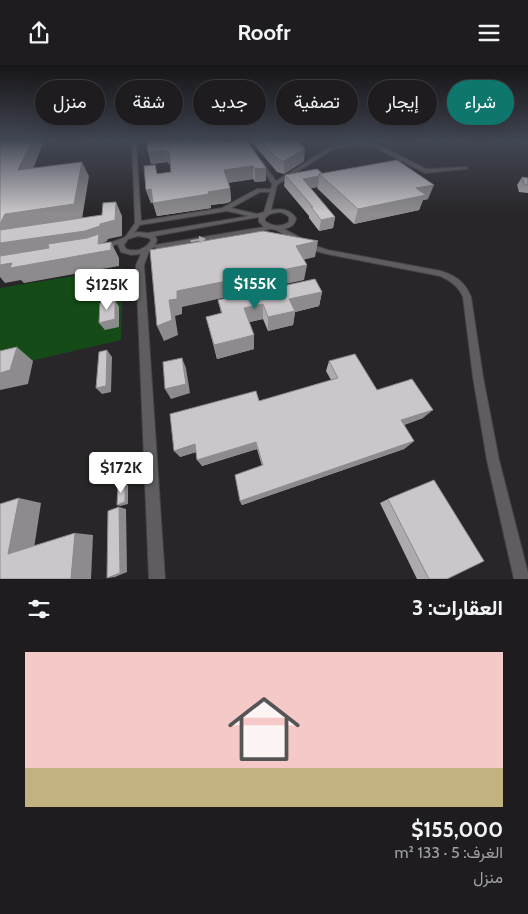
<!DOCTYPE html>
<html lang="ar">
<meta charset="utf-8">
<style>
body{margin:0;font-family:Cabin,Vazirmatn,sans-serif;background:#2b292c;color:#f1f3f6;direction:rtl;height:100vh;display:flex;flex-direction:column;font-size:19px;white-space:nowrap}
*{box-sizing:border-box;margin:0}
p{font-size:16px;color:#a1a1a4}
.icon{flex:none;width:28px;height:28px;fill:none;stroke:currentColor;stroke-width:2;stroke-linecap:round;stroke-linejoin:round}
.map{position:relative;height:514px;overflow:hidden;direction:ltr}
.details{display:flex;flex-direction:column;background:#1e1c1f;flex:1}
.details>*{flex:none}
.banner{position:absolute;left:15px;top:15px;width:499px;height:45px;direction:rtl;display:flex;gap:10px}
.price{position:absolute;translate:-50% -42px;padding:0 11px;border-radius:5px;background:#fff;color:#222;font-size:16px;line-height:32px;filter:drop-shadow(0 1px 2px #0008)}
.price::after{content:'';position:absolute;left:50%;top:30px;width:15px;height:11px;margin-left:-8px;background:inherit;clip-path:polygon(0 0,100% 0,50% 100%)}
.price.current{background:#0f766e;color:#fff}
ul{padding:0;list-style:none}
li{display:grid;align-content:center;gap:10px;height:265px;padding:0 25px}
li span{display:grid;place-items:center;height:155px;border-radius:0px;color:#555}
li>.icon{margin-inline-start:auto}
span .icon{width:90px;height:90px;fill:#fffc;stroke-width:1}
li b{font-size:21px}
h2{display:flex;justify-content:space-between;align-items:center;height:60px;padding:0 25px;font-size:21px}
.chip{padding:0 18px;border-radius:22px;background:#1e1c1f;box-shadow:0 5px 20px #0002,0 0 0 1px #3c3a3d;font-size:18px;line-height:45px}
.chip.current{background:#0f766e;color:#fff}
header{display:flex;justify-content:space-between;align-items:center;height:65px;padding:0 25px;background:#1e1c1f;font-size:22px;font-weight:800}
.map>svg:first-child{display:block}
</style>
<header><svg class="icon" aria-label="menu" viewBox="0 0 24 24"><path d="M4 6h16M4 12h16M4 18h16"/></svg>Roofr<svg class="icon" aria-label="share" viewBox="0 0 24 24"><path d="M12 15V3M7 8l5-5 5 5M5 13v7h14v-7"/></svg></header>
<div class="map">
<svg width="528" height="514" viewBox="0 0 528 514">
<rect width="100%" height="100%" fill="#282629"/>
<path fill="#144b17" d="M123 203 121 275 0 303V223Z"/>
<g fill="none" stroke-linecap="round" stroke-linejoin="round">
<defs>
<path id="minor" d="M132 76H136L141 156 222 143 257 124H271L272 119 258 97V96H262L276 116 330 82 359 77 376 79 426 104 467 102V104H465L425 108 373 81 359 79 333 84 277 120 271 145C281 143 290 144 296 153 295 160 291 162 284 164L316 181 328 185 441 206C456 211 465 217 471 232L483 312 499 395 528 508V514H514L487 395 473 312 463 232C458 221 451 216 440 211L327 189 312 185 276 165 271 164 166 182 175 184V188H173L154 182 149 186 144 200 165 514H149L136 200 141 189 131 190 121 187 118 180V179L102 184 99 182 123 173 126 171 135 158ZM260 127H270L264 147 257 149 231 143ZM227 146 249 151 148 168 138 167 134 168 140 160ZM280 147 285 149 289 152V157C281 162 273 162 265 156V153L270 149ZM259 152V157L264 162 155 180 157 175 155 171ZM138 171 149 173 151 175C146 185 135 187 126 184L124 180 128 174Z"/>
</defs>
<use href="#minor" stroke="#444345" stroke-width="2"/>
<use href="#minor" fill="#5f5d60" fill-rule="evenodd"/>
</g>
<g fill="#aeaaae">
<path d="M251 76H298L304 96 284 109 277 107Z"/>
<path d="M147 77 266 103V116L255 117 253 114 228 118 230 123 231 136 227 138 211 140V143L157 151 153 138H151L146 125 157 109 171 107 170 99H169L168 97 151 99Z"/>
<path d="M322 108 428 134 423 135 419 145 354 159 317 123 318 122 310 123 335 152 333 163 319 166 309 153V151L284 121 285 110Z"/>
<path d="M522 112 528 113V128L519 127 517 120Z"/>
<path d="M322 227 319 241 295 247 293 260 268 266 263 254 249 257 254 284 217 294 206 252 221 248 218 235Z"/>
<path d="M329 296 423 353 404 360 414 376 404 384 242 440 240 436 262 401 257 384 202 401 196 387 180 392 259 336 331 315 326 306Z"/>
<path d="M388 434 447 514H417L380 438Z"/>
</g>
<g fill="#8d8b8d">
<path d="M32 76H44L27 119 18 105Z"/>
<path d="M305 84 304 96 284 109V96Z"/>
<path d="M165 85 168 97 151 99 148 87Z"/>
<path d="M169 86 171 99H169L166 87Z"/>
<path d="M82 97 89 111 82 154 100 159 116 137 122 151V171L108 174 107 176 103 178 107 185 111 177 119 193V201L24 218 21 215 5 218 0 212V200L102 187 0 195V159L5 149Z"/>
<path d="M253 101V114L225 118 224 105Z"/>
<path d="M266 103V116L255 117V104Z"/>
<path d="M319 111 318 122 302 125 303 114Z"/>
<path d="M434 120 428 134 423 135 419 145 354 159 358 144 416 123Z"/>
<path d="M230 123 231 136 227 138 211 140V143L157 151 153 138H151L146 125 151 124 208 127Z"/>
<path d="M335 152 333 163 319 166 321 155Z"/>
<path d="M318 176 315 192 294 197 296 181Z"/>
<path d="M307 200 304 215 182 242V249L175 251 178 270 164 276 157 261 169 235 177 226Z"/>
<path d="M322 227 319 241 295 247 293 260 268 266V252L289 234Z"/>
<path d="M115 235 119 242V262L105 265 99 258Z"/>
<path d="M263 239V254L246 258 244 243Z"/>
<path d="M254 270V284L217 294 214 280Z"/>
<path d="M17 282 33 296 28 319 0 325V308Z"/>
<path d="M107 285 112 292 111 327 102 329 96 323Z"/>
<path d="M182 293 186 303 190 328 171 334 165 324Z"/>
<path d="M433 345 423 353 393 364 401 355Z"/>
<path d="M414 376 404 384 242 440 240 436Z"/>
<path d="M256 377 257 384 202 401 197 395Z"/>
<path d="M195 379 199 386 180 392 174 386Z"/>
<path d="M125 418 128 420V439L120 441 117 440Z"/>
<path d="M19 433 41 438 33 490 8 489Z"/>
<path d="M119 442 126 444 127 507 115 512 107 513Z"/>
<path d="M75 468 93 470 91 514H71Z"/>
</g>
<g fill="#cac6ca" stroke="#8d8b8d">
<path d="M4 76H32L18 105 82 97 74 139 5 149 0 159V77Z"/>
<path d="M151 76H247L266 103 255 104 253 101 224 105 230 123 226 124 208 127 209 129 153 138 151 124 146 125 144 101 155 100 157 109 171 107 169 86 166 87 165 85 148 87 147 77Z"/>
<path d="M261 76H298L305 84 284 96 277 94Z"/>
<path d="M397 95 434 120 416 123 426 130 358 144 319 109Z"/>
<path d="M317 104 322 108 319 109V111L303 114 335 152 321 155 311 142H313L285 110Z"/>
<path d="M522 112 528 113V120L524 119Z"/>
<path d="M116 137 115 155 100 159V161L85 166 0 178V165L102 150 103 138Z"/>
<path d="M263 166 318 176 296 181 307 200 177 226V234L169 235 172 255 157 261 150 185Z"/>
<path d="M99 169 98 179 111 177V185L10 203 12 198 0 200V191L49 183 48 179 87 173Z"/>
<path d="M315 214 322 227 289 234 295 246 268 252 263 239 244 243 254 270 214 280 206 252 222 248 218 235Z"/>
<path d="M115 235V254L99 258 100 238Z"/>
<path d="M17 282 10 305 0 308V286Z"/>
<path d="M107 285 106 321 96 323 99 287Z"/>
<path d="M355 289 377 325 412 314 433 345 401 355 414 376 240 436 235 410 263 400 256 377 197 395 195 379 174 386 170 349 256 326 259 336 338 313 329 296Z"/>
<path d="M182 293 186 319 165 324 163 297Z"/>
<path d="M434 415 484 496 447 514H429L388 434Z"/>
<path d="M125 418V437L117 440 118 421Z"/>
<path d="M19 433 8 489 75 468 71 514H0V439Z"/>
<path d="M119 442 120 508 107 513 108 446Z"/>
</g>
<defs><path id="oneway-solid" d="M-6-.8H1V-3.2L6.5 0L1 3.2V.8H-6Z" transform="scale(1.25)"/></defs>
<use fill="#aaa8ab" href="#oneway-solid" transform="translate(198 175) rotate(-9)"/>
<linearGradient id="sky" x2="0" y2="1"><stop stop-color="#161517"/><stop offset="0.51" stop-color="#424754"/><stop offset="1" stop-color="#424754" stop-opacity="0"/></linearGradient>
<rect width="528" height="148" fill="url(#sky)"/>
</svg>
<b class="price current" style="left:255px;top:245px">$155K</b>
<b class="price" style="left:107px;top:246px">$125K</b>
<b class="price" style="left:121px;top:429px">$172K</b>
<div class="banner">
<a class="chip current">شراء</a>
<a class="chip">إيجار</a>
<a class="chip">تصفية</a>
<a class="chip">جديد</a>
<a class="chip">شقة</a>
<a class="chip">منزل</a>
</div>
</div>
<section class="details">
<h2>العقارات: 3<svg class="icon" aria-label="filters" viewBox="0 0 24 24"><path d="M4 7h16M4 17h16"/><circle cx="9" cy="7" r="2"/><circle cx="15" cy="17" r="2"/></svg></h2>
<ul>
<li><span style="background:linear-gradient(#f6c9c9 75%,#c2b280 0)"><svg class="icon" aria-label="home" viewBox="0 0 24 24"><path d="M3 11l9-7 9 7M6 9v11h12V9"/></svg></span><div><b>$155,000</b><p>الغرف: 5 · 133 m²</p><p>منزل</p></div></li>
</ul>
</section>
